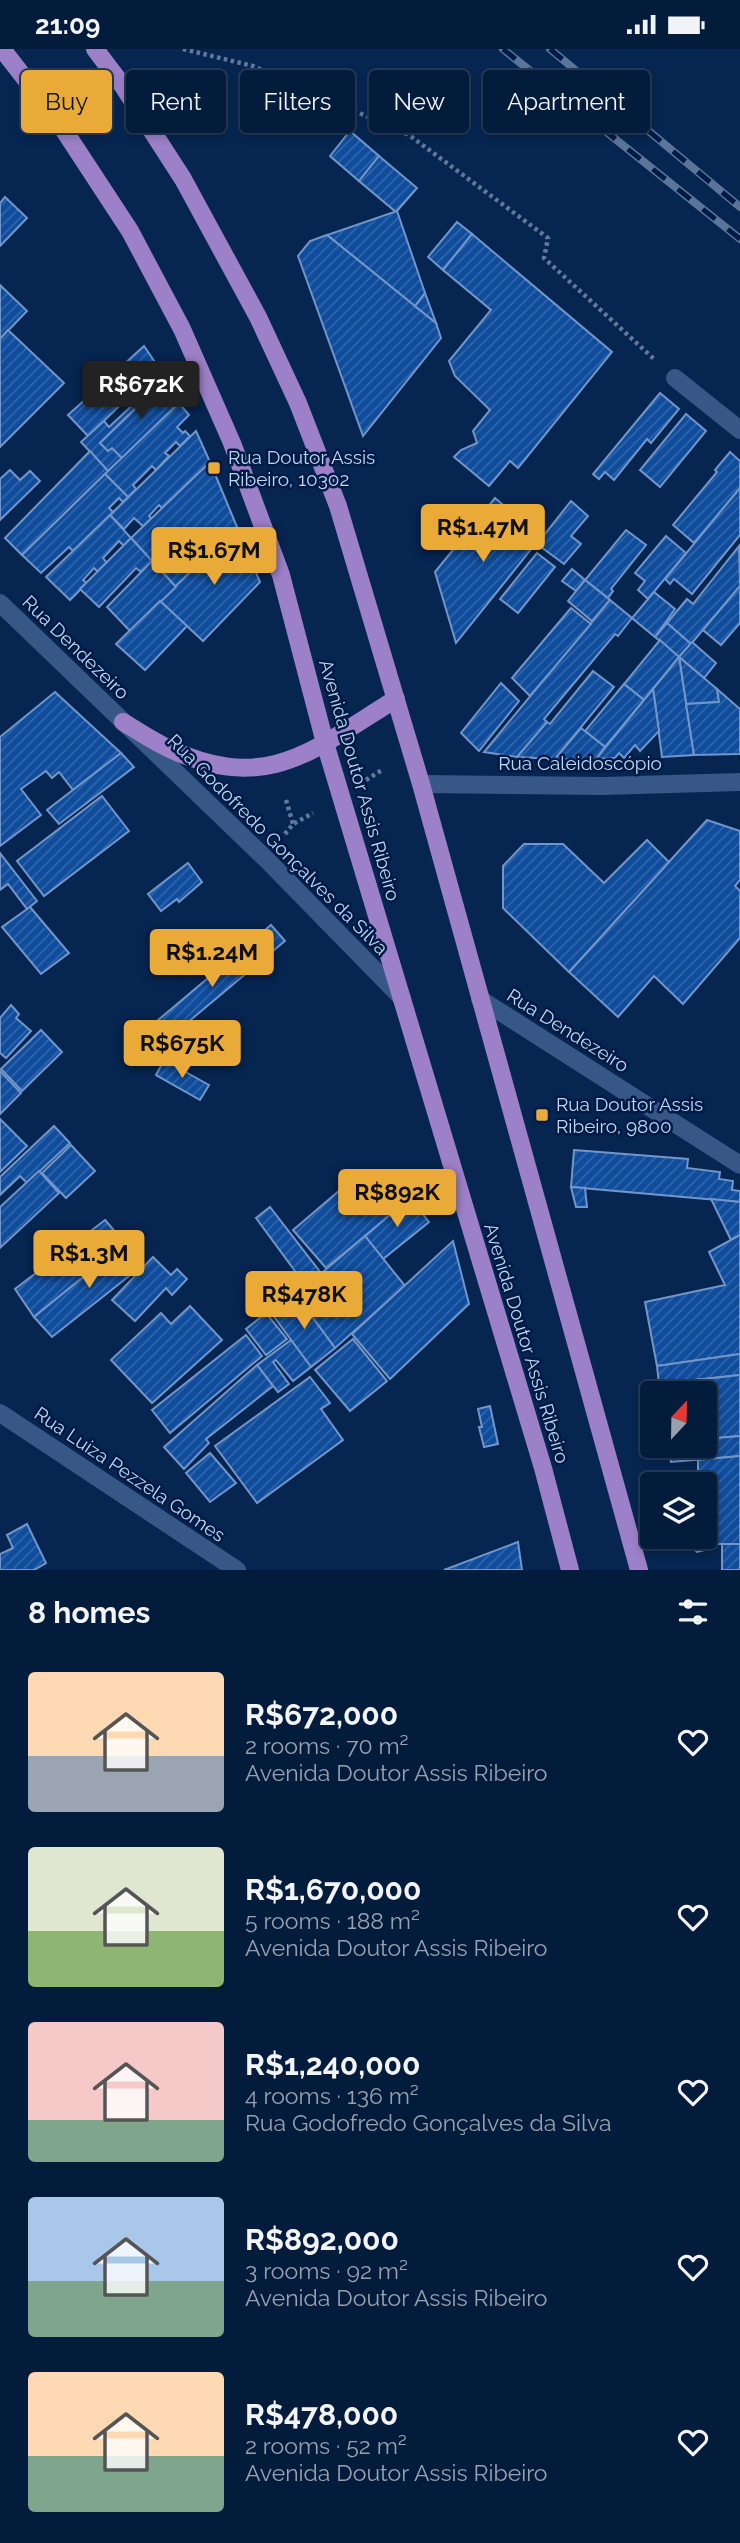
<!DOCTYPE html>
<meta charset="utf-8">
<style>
body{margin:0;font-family:Raleway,sans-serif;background:#0d2543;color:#f1f3f6;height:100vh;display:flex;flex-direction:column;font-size:26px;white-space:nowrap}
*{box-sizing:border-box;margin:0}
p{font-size:23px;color:#97a1af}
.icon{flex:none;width:38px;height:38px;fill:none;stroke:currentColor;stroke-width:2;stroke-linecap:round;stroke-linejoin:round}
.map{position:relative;height:1521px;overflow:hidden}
.drawer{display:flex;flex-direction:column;background:#041c3c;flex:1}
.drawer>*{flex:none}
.top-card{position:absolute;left:21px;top:21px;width:698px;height:63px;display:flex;gap:14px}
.needle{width:46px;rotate:22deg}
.buttons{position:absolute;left:640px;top:1332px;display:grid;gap:14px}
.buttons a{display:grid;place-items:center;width:77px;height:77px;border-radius:7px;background:#041c3c;box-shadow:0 4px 10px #0003,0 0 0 2px #253a56;font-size:35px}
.price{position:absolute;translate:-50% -60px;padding:0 16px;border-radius:7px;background:#eaaa38;color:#111;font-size:23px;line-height:46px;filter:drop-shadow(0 2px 4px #0008)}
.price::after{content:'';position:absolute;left:50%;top:42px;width:21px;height:16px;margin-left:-10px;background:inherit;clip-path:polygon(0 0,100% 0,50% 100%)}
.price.current{background:#222;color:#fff}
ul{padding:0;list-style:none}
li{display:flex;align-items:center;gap:21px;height:175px;padding:0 28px}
li span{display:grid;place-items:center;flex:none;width:196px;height:140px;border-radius:7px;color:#555}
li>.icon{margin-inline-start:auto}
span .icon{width:84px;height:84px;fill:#fffc;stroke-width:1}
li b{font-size:30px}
h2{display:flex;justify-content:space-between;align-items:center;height:84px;padding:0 28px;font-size:30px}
.pill{padding:0 24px;border-radius:7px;background:#041c3c;box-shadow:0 4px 10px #0003,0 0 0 2px #253a56;font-size:24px;line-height:63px}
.pill.current{background:#eaaa38;color:#111}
.status{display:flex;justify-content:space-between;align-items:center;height:49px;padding:0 35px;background:#041c3c;direction:ltr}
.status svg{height:19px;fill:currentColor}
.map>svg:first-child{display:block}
</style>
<div class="status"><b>21:09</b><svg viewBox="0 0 49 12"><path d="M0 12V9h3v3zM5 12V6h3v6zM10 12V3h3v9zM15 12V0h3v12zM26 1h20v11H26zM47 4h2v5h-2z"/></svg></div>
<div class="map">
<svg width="740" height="1521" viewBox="0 0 740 1521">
<defs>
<pattern id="building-hatch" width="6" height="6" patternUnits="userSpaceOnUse" patternTransform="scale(1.75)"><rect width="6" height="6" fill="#0f4c9c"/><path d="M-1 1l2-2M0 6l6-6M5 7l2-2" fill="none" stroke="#3065aa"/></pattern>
</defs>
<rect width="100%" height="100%" fill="#062550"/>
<g fill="url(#building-hatch)" stroke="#7296c9" stroke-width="2">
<path d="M350 82 379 107 359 132 330 107Z"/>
<path d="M379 107 417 139 396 163 359 132Z"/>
<path d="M5 148 27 169 0 197V154Z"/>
<path d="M397 162 425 244 415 257 327 186Z"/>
<path d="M457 173 472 185 443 221 428 208Z"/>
<path d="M472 185 612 303 518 419 510 412 489 437 454 408 461 401 477 394 473 382 490 361 455 327 449 312 491 261 443 221Z"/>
<path d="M327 186 436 274 441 289 363 387 298 207 310 192Z"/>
<path d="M0 236 27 262 0 290Z"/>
<path d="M425 244 436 274 415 257Z"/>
<path d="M8 281 64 334 0 398V290Z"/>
<path d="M144 297 159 319 88 387 68 366Z"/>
<path d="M155 323 163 333 100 394 108 402 112 399 122 409 108 422 81 393 104 372 109 378 138 351 131 345Z"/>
<path d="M163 333 179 354 122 409 112 399 108 402 100 394Z"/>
<path d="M660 344 679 360 651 394 647 390 614 431 605 423 599 430 593 425Z"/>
<path d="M179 354 189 366 177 378 183 384 185 382 190 387 180 397 176 393 165 404 169 407 156 421 152 417 133 436 136 440 128 448 105 425Z"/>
<path d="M686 365 706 382 660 438 640 421Z"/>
<path d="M196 382 210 413 162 459 159 456 149 467 152 470 144 478 134 469 124 480 110 466Z"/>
<path d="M90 402 108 422 22 506 5 489Z"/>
<path d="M730 403 740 412V439L694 494 673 476 717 423 715 421Z"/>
<path d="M210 413 237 478 176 538 131 489Z"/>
<path d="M10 421 20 431 30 422 40 432 0 471V430Z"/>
<path d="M105 425 128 448 123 453 119 449 109 459 113 463 110 466 73 502 69 498 41 524 22 506Z"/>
<path d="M740 439V486L692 545 674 530 670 535 665 530Z"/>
<path d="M495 449 541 488 456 594 435 523Z"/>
<path d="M571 452 588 467 571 487 581 495 564 515 537 495Z"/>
<path d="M110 466 131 489 124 497 119 492 103 509 107 514 98 523 94 519 83 531 87 534 70 551 46 528Z"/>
<path d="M237 478 260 533 203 592 160 552Z"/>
<path d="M626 481 646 496 611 540 613 542 608 549 585 531Z"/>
<path d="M666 487 686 504 648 550 638 541 645 532 635 524Z"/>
<path d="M131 489 152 512 141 523 136 519 99 558 80 540Z"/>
<path d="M739 497 740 537 691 595 667 574 687 550 693 555Z"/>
<path d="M537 504 555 518 518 564 500 550Z"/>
<path d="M152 512 176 538 130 582 107 558Z"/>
<path d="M572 520 585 531 576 542 562 532Z"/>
<path d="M585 531 610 551 592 572 568 552Z"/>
<path d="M740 537V574L721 596 703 581Z"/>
<path d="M654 543 675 560 655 588 632 569Z"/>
<path d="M610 551 632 569 618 587 615 585 544 670 547 673 517 708 484 703Z"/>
<path d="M160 552 187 577 145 621 116 595Z"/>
<path d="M571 559 591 575 530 647 512 629Z"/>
<path d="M667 574 691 595 679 608 655 588Z"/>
<path d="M660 591 679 608 644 651 624 635Z"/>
<path d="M692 593 716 614 704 629 679 608Z"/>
<path d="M679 608 717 640 719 653 686 655Z"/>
<path d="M679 608 694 706 662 708 653 640Z"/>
<path d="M593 622 614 638 555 710 517 708 547 673 550 675Z"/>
<path d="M501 634 519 652 479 702 461 684Z"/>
<path d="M624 635 644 651 605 698 585 682Z"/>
<path d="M653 640 659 682 640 702 635 696 624 709 619 704 615 709 596 710Z"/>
<path d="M717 640 740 660V705L694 706 686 655 719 653Z"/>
<path d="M55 643 121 704 73 741 59 723 52 729 46 722 21 740 41 766 0 797V688Z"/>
<path d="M581 679 605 698 596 710H555Z"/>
<path d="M121 704 134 718 59 775 47 761Z"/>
<path d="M102 747 129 782 44 847 17 812Z"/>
<path d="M707 771 740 782V831L735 837 740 842V889L683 955 654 927 618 968 569 923Z"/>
<path d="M647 791 669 813 569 923 503 859V817L524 795H563L604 834Z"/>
<path d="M0 804 37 852 27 860 8 835 0 841Z"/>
<path d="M188 814 202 833 179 853 177 850 161 862 148 845Z"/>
<path d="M30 858 69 904 41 925 2 878Z"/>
<path d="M271 876 285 892 151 1004 138 988Z"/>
<path d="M11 956 19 965 16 969 31 982 6 1009 0 1004V969Z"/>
<path d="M41 981 62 1003 22 1042 1 1020Z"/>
<path d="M164 1011 209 1036 200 1051 156 1026Z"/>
<path d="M0 1022 21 1044 0 1065Z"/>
<path d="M0 1070 27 1097 0 1123Z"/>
<path d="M54 1077 70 1094 27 1134 20 1127 0 1146V1128Z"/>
<path d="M71 1096 95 1122 66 1149 42 1124Z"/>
<path d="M574 1101 688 1110 687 1119 720 1123 719 1130 733 1132 732 1141 740 1142V1153L571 1138Z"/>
<path d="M39 1122 59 1144 0 1199V1158Z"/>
<path d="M360 1124 394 1163 326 1219 293 1181Z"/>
<path d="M571 1138 585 1139 587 1158H576Z"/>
<path d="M410 1149 429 1173 383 1210 365 1187Z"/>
<path d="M711 1150 740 1153V1186L731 1191Z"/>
<path d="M270 1158 321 1224 306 1237 256 1169Z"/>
<path d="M105 1171 125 1194 34 1268 15 1240Z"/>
<path d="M740 1186V1305L657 1317 645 1253 725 1236 709 1203Z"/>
<path d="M365 1187 405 1237 335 1299 296 1246Z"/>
<path d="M453 1192 469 1255 390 1330 352 1285Z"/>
<path d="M125 1194 143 1216 52 1288 34 1268Z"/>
<path d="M153 1208 171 1226 177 1220 187 1230 172 1246 166 1239 135 1272 112 1251Z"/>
<path d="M296 1246 335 1299 311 1318 272 1265Z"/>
<path d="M190 1257 222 1291 152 1354 111 1311 161 1264 171 1275Z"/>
<path d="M266 1264 287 1290 266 1306 246 1280Z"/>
<path d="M246 1286 262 1307 170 1384 152 1361Z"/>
<path d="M353 1290 387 1332 350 1362 315 1321Z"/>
<path d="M291 1291 311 1318 293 1332 276 1311 273 1313 289 1335 278 1343 257 1316Z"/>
<path d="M740 1305V1326L659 1335 657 1317Z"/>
<path d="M257 1316 273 1337 206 1390 209 1394 184 1420 164 1398Z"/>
<path d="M740 1326V1387L705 1390V1344H660L659 1335Z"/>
<path d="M310 1328 330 1354 321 1360 343 1391 257 1454 215 1397Z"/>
<path d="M490 1357 498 1395 484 1398 479 1378H482L478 1360Z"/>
<path d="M740 1387V1407L671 1413 668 1396H705V1390Z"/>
<path d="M210 1404 236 1434 210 1453 186 1424Z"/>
<path d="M740 1407V1495H707L705 1501 697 1503 694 1500 693 1493 700 1488H705V1435H698V1411Z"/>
<path d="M27 1475 46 1514 34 1521H0V1505L13 1499 7 1486Z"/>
<path d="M518 1493 522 1521H444Z"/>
<rect x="722" y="1495" width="18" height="26"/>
</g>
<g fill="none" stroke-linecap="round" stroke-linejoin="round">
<g stroke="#60799d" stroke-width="4.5" stroke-dasharray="3.5 3.5" stroke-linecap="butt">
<path d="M183 0 253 17 409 86 548 189 544 209 654 310"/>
<path d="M366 731 382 721"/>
<path d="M286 751 293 775"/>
<path d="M285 785 293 775 313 764"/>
</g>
<g stroke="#375787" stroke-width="18">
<path d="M675 329 740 381"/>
<path d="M0 554 267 811 402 949"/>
<path d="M421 735 603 737 740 733"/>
<path d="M480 950 740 1116"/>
<path d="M0 1364 237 1521"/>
</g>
<g stroke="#9c80c8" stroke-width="18">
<path d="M2 0 58 72 130 182 182 280 232 394 281 526 325 694 543 1419 570 1521"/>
<path d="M95 0 123 37 183 130 258 268 298 354 338 457 421 735 639 1521"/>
<path d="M123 673C138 682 154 693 170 700 269 746 315 699 396 650"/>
</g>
<defs>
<g id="rail">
<path d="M503 0 740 190"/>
<path d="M550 0 740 158"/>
</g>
</defs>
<use href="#rail" stroke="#5b7499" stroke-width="8"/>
<use href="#rail" stroke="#001b45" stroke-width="5" stroke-dasharray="16" stroke-linecap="butt"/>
</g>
<g fill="#eaaa38" stroke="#001b45" stroke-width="2.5">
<rect x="207" y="412" width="14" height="14" rx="3.5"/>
<rect x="535" y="1059" width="14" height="14" rx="3.5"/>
</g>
<g text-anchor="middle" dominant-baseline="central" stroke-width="5" stroke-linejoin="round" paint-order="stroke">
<g font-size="19" fill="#c1d4f0" stroke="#001b45" text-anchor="start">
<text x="228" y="408">Rua Doutor Assis<tspan x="228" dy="22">Ribeiro, 10302</tspan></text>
<text x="556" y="1055">Rua Doutor Assis<tspan x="556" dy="22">Ribeiro, 9800</tspan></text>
</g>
<g font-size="19" fill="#c1d4f0" stroke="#001b45">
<text transform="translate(76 598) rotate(44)">Rua Dendezeiro</text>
<text x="580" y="714">Rua Caleidoscópio</text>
<text transform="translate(360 731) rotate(74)">Avenida Doutor Assis Ribeiro</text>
<text transform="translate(278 795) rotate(45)">Rua Godofredo Gonçalves da Silva</text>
<text transform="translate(568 981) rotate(32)">Rua Dendezeiro</text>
<text transform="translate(527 1294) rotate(73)">Avenida Doutor Assis Ribeiro</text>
<text transform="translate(130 1425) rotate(34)">Rua Luiza Pezzela Gomes</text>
</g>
</g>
</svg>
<div class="buttons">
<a><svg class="needle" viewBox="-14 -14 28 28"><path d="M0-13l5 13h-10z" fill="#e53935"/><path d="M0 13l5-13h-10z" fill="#97a1af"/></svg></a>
<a><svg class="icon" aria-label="layers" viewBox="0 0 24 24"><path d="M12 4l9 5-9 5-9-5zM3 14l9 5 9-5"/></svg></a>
</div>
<b class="price current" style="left:141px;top:372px">R$672K</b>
<b class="price" style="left:483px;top:515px">R$1.47M</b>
<b class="price" style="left:214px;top:538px">R$1.67M</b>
<b class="price" style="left:212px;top:940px">R$1.24M</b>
<b class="price" style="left:182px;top:1031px">R$675K</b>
<b class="price" style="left:397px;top:1180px">R$892K</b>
<b class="price" style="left:89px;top:1241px">R$1.3M</b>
<b class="price" style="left:304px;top:1282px">R$478K</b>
<div class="top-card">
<a class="pill current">Buy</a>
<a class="pill">Rent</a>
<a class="pill">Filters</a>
<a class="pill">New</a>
<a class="pill">Apartment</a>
</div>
</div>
<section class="drawer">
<h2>8 homes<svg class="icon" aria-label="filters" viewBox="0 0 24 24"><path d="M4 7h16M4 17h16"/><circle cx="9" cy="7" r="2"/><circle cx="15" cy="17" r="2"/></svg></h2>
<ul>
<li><span style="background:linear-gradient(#ffd9b3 60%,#9aa5b1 0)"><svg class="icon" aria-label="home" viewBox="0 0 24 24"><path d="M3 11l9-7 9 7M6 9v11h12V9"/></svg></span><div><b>R$672,000</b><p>2 rooms · 70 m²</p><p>Avenida Doutor Assis Ribeiro</p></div><svg class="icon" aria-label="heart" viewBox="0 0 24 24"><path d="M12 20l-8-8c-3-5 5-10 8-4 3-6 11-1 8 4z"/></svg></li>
<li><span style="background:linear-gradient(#dfe7d0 60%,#8fb573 0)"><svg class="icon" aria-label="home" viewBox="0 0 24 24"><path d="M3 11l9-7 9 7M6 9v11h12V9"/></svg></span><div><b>R$1,670,000</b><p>5 rooms · 188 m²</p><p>Avenida Doutor Assis Ribeiro</p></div><svg class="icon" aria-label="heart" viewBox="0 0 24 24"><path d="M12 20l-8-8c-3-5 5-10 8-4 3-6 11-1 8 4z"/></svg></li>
<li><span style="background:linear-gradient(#f6c9c9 70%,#7fa58c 0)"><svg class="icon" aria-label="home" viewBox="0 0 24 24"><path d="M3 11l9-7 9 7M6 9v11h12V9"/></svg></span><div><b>R$1,240,000</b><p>4 rooms · 136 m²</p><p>Rua Godofredo Gonçalves da Silva</p></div><svg class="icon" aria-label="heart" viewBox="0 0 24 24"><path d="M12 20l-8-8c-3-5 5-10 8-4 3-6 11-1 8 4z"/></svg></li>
<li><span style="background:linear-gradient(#a9c7e8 60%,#7fa58c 0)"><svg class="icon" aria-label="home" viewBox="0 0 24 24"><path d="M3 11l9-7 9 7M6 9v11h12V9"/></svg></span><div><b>R$892,000</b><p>3 rooms · 92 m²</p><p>Avenida Doutor Assis Ribeiro</p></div><svg class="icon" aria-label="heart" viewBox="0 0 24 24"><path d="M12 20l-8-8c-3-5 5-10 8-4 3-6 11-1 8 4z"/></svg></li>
<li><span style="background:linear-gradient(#ffd9b3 60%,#7fa58c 0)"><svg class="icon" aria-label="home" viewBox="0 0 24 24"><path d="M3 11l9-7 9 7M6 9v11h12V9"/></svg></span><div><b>R$478,000</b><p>2 rooms · 52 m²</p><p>Avenida Doutor Assis Ribeiro</p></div><svg class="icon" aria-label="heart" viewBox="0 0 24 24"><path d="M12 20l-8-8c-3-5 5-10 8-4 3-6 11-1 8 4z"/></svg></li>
</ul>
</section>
